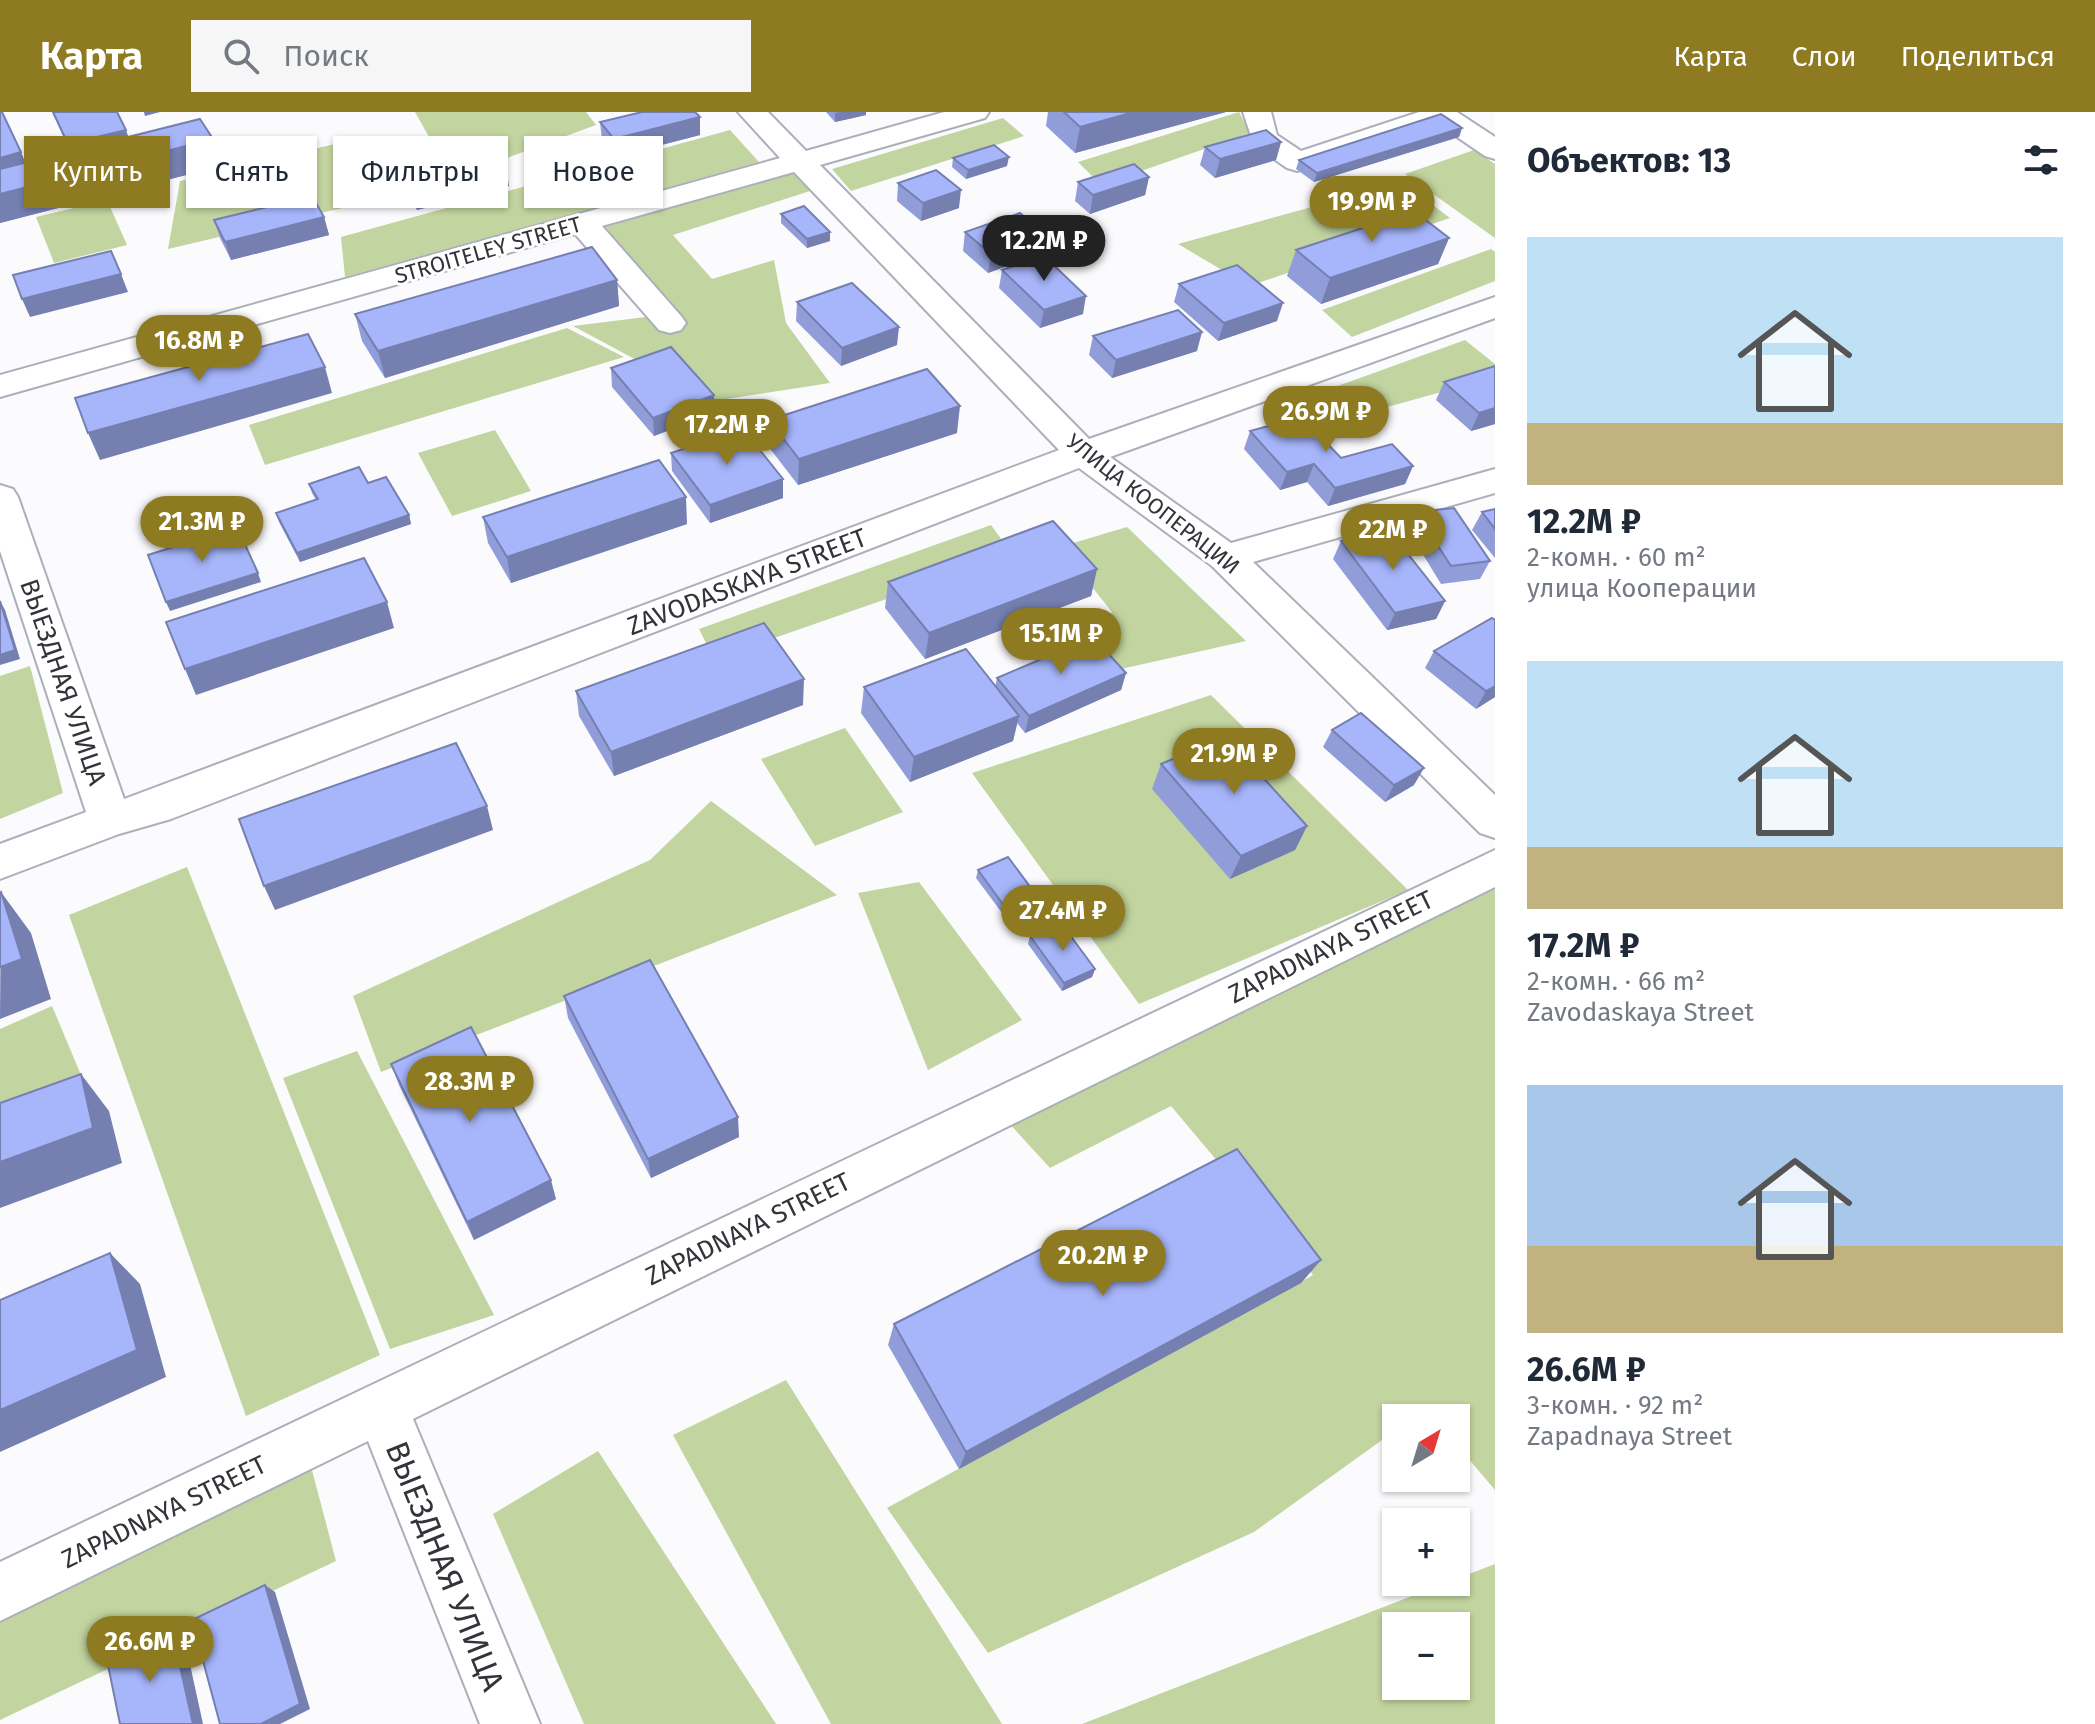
<!DOCTYPE html>
<html lang="ru">
<meta charset="utf-8">
<style>
body{margin:0;font-family:"Fira Sans",sans-serif;background:#f6f6f7;color:#1f2937;height:100vh;display:flex;flex-direction:column;font-size:30px;white-space:nowrap}
*{box-sizing:border-box;margin:0}
p{font-size:26px;color:#747a83}
.icon{flex:none;width:44px;height:44px;fill:none;stroke:currentColor;stroke-width:2;stroke-linecap:round;stroke-linejoin:round}
.map{position:relative;flex:1;overflow:hidden}
.drawer{display:flex;flex-direction:column;background:#fff;width:600px}
.drawer>*{flex:none}
.guide{position:absolute;left:24px;top:24px;width:760px;height:72px;display:flex;gap:16px}
.needle{width:52px;rotate:38deg}
.fabs{position:absolute;left:1382px;top:1292px;display:grid;gap:16px}
.fabs a{display:grid;place-items:center;width:88px;height:88px;border-radius:0px;background:#fff;box-shadow:0 2px 6px #0004;font-size:40px}
.price{position:absolute;translate:-50% -68px;padding:0 18px;border-radius:28px;background:#8e7b21;color:#fff;font-size:26px;line-height:52px;filter:drop-shadow(0 2px 4px #0008)}
.price::after{content:'';position:absolute;left:50%;top:48px;width:24px;height:18px;margin-left:-12px;background:inherit;clip-path:polygon(0 0,100% 0,50% 100%)}
.price.current{background:#222;color:#fff}
ul{padding:0;list-style:none}
li{display:grid;align-content:center;gap:16px;height:424px;padding:0 32px}
li span{display:grid;place-items:center;height:248px;border-radius:0px;color:#555}
li>.icon{margin-inline-start:auto}
span .icon{width:144px;height:144px;fill:#fffc;stroke-width:1}
li b{font-size:34px}
h2{display:flex;justify-content:space-between;align-items:center;height:96px;padding:0 32px;font-size:34px}
.chip{padding:0 28px;border-radius:0px;background:#fff;box-shadow:0 2px 6px #0004;font-size:28px;line-height:72px}
.chip.current{background:#8e7b21;color:#fff}
header{display:flex;align-items:center;gap:48px;box-sizing:border-box;height:112px;padding:0 40px;background:#8e7b21;color:#fff}
header strong{font-size:38px}
nav{display:flex;gap:44px;margin-inline-start:auto;font-size:28px}
.search{width:560px;height:72px;background:#f6f6f7;display:flex;align-items:center;gap:20px;box-sizing:border-box;padding:0 28px;border-radius:0px;color:#747a83;font-size:30px}
main{display:flex;flex:1;min-height:0}
.map>svg:first-child{display:block}
</style>
<header>
<strong>Карта</strong>
<div class="search"><svg class="icon" aria-label="search" viewBox="0 0 24 24"><circle cx="10" cy="10" r="6"/><path d="M15 15l6 6"/></svg>Поиск</div>
<nav><a>Карта</a><a>Слои</a><a>Поделиться</a></nav>
</header>
<main>
<div class="map">
<svg width="1495" height="1612" viewBox="0 0 1495 1612">
<rect width="100%" height="100%" fill="#fbfbfe"/>
<g fill="#c2d49f" fill-rule="evenodd">
<path d="M415 0H586L596 13 452 66Z"/>
<path d="M1239 0 1250 21 1101 73 1078 50Z"/>
<path d="M1003 6 1024 24 851 79 832 57Z"/>
<path d="M730 18 759 50 345 165 341 125Z"/>
<path d="M360 26 389 85 168 137 180 69Z"/>
<path d="M1474 38 1495 52V126L1405 62Z"/>
<path d="M791 60 810 79 673 123 712 167 774 148 786 211 830 271 713 289 573 214 678 201 622 139 606 115Z"/>
<path d="M1402 70 1450 106 1249 174 1178 132Z"/>
<path d="M107 88 127 133 54 151 36 105Z"/>
<path d="M1491 137 1495 140V169L1352 225 1322 198Z"/>
<path d="M567 216 624 245 265 353 249 313Z"/>
<path d="M1465 228 1495 252V265L1366 301 1335 275Z"/>
<path d="M495 318 531 379 452 404 418 341Z"/>
<path d="M991 413 1013 443 714 547 699 517Z"/>
<path d="M1127 415 1246 529 1121 557 1092 518 1112 500 1060 435Z"/>
<path d="M30 554 63 681 0 707V564Z"/>
<path d="M1211 583 1408 778 1139 892 972 661Z"/>
<path d="M845 616 903 700 815 734 761 647Z"/>
<path d="M711 689 837 783 381 960 353 884 650 748Z"/>
<path d="M187 755 380 1243 246 1304 69 803Z"/>
<path d="M919 770 1022 908 928 958 858 781Z"/>
<path d="M1495 777V1378L1456 1332V1306H1434L1426 1297 1413 1306H1396V1318L1254 1420 988 1541 887 1396 1313 1163 1171 994 1050 1056 1006 1008Z"/>
<path d="M52 894 81 963 0 1001V917Z"/>
<path d="M357 939 494 1203 390 1237 283 966Z"/>
<path d="M786 1268 1002 1612H831L673 1323Z"/>
<path d="M598 1339 776 1612H584L493 1402Z"/>
<path d="M308 1343 336 1449 0 1608V1495Z"/>
<path d="M1495 1452V1612H1082L1448 1470H1456V1467ZM1456 1514V1574H1396V1514Z"/>
</g>
<g fill="none" stroke-linecap="round" stroke-linejoin="round">
<defs>
<g id="minor">
<path d="M738 0H768L806 39 944 0H989L985 6 820 53 1089 327 1495 185V206L1110 345 1231 431 1495 357V381L1253 450 1495 683V726L1480 721 1212 454 1079 356 171 707 119 722 0 767V732L86 700 0 439V373L13 377 18 385 124 687 1059 338 794 60 602 114 681 204 686 211 681 218 670 221 659 218 575 122 0 285V263L780 46Z"/>
<path d="M1243 0H1271L1277 23 1301 39 1419 0H1457L1495 25V47L1485 44 1438 12 1297 59 1287 56 1254 33Z"/>
<path d="M1495 738V775L413 1307 540 1612H480L368 1329 0 1509V1450Z"/>
</g>
</defs>
<use href="#minor" stroke="#acafba" stroke-width="4"/>
<use href="#minor" fill="#fff" fill-rule="evenodd"/>
</g>
<g fill="#909dd8">
<path d="M52 0H117L128 25 221 54 0 111 21 40 25 51 70 39Z"/>
<path d="M826 0H866V3L835 10Z"/>
<path d="M1048 0H1226L1075 41 1046 14Z"/>
<path d="M700 5V23L615 45 602 28 600 10Z"/>
<path d="M1462 16 1459 25 1314 70 1296 57 1299 48Z"/>
<path d="M1281 30 1276 48 1215 66 1200 53 1205 35Z"/>
<path d="M953 46 1007 54 966 67 952 55Z"/>
<path d="M401 60 509 74 417 98 405 78Z"/>
<path d="M1149 65 1145 83 1090 102 1075 89 1078 70Z"/>
<path d="M898 71 959 96 921 109 897 89Z"/>
<path d="M781 102 830 120V129L807 136 781 111Z"/>
<path d="M324 105 329 123 231 148 220 126 214 108Z"/>
<path d="M965 120 1042 141 988 161 963 139Z"/>
<path d="M1449 126 1438 152 1321 192 1287 164 1296 138Z"/>
<path d="M1002 158 1083 202 1040 216 999 176Z"/>
<path d="M617 168 619 194 385 266 362 229 355 202Z"/>
<path d="M1179 172 1277 209 1218 229 1174 190Z"/>
<path d="M797 190 897 233 841 254 796 209Z"/>
<path d="M1093 224 1197 239 1112 266 1089 243Z"/>
<path d="M1495 254V312L1471 319 1436 288 1444 270Z"/>
<path d="M611 256 714 301 654 324 612 275Z"/>
<path d="M769 308 957 321 798 373 768 334Z"/>
<path d="M1250 319 1341 346 1413 354 1405 372 1328 394 1307 370 1280 378 1244 337Z"/>
<path d="M671 341 783 367V386L710 411 672 359Z"/>
<path d="M368 371 409 403 411 412 300 450 279 410 276 401 316 388 312 381 309 372Z"/>
<path d="M1495 397V446L1472 418 1482 400Z"/>
<path d="M1416 400 1490 449 1480 467 1441 472 1408 418Z"/>
<path d="M483 405 687 412 511 471 488 431Z"/>
<path d="M1341 429 1445 489 1436 507 1387 518 1333 447Z"/>
<path d="M1097 457 1091 484 925 547 885 496 888 470Z"/>
<path d="M1495 508V585L1476 597 1425 556 1434 539Z"/>
<path d="M1126 561 1121 578 1025 621 1017 611 1013 629 910 670 861 601 864 575H995L997 566Z"/>
<path d="M576 579 803 593 614 664 579 604Z"/>
<path d="M1332 618 1414 673 1385 690 1323 635Z"/>
<path d="M1161 652 1307 714 1295 738 1230 767 1152 677Z"/>
<path d="M978 758 1038 796 1008 809 976 766Z"/>
<path d="M1030 824 1095 857 1092 865 1062 879 1028 832Z"/>
<path d="M564 884 739 1025 651 1066 568 906Z"/>
<path d="M391 952 556 1087 474 1128 399 973Z"/>
<path d="M1321 1148 1301 1171 959 1357 888 1233 894 1212Z"/>
</g>
<g fill="#757fb0">
<path d="M144 0H160L145 4Z"/>
<path d="M841 0H866V3L835 10V1Z"/>
<path d="M1134 0H1226L1075 41 1080 15Z"/>
<path d="M700 5V23L615 45 614 27Z"/>
<path d="M1462 16 1459 25 1314 70 1317 61Z"/>
<path d="M126 18 132 36 75 50 68 32Z"/>
<path d="M213 27 221 54 0 111V82Z"/>
<path d="M1281 30 1276 48 1215 66 1220 47Z"/>
<path d="M21 40 32 67 0 75V46Z"/>
<path d="M1009 45 1007 54 966 67 968 58Z"/>
<path d="M506 56 509 74 417 98 414 79Z"/>
<path d="M1149 65 1145 83 1090 102 1093 83Z"/>
<path d="M961 78 959 96 921 109 923 91Z"/>
<path d="M324 105 329 123 231 148 225 130Z"/>
<path d="M830 120V129L807 136V127Z"/>
<path d="M1046 123 1042 141 988 161 991 142Z"/>
<path d="M1449 126 1438 152 1321 192 1330 166Z"/>
<path d="M121 162 128 180 30 205 22 187Z"/>
<path d="M617 168 619 194 385 266 378 239Z"/>
<path d="M1086 184 1083 202 1040 216 1044 198Z"/>
<path d="M1283 191 1277 209 1218 229 1224 211Z"/>
<path d="M899 215 897 233 841 254 842 236Z"/>
<path d="M1202 220 1197 239 1112 266 1116 248Z"/>
<path d="M325 255 332 281 100 348 88 321Z"/>
<path d="M714 283V301L654 324 653 306Z"/>
<path d="M960 294 957 321 798 373 799 347Z"/>
<path d="M1495 296V312L1471 319 1479 301Z"/>
<path d="M1314 352 1307 370 1280 378 1287 360Z"/>
<path d="M1413 354 1405 372 1328 394 1335 376Z"/>
<path d="M783 367V386L710 411V393Z"/>
<path d="M686 385 687 412 511 471 507 445Z"/>
<path d="M409 403 411 412 300 450 297 441Z"/>
<path d="M1097 457 1091 484 925 547 929 521Z"/>
<path d="M258 461 261 470 170 499 166 490Z"/>
<path d="M0 489 5 498 20 547 0 553Z"/>
<path d="M1445 489 1436 507 1387 518 1395 501Z"/>
<path d="M387 490 394 516 196 583 185 557Z"/>
<path d="M1126 561 1121 578 1025 621 1029 604Z"/>
<path d="M804 567 803 593 614 664 611 640Z"/>
<path d="M1495 574V585L1476 597 1486 579Z"/>
<path d="M1019 604 1013 629 910 670 914 645Z"/>
<path d="M1424 656 1414 673 1385 690 1394 673Z"/>
<path d="M487 694 493 718 275 798 264 774Z"/>
<path d="M1307 714 1295 738 1230 767 1241 744Z"/>
<path d="M1 780 31 821 51 887 0 907Z"/>
<path d="M1040 788 1038 796 1008 809 1010 802Z"/>
<path d="M1095 857 1092 865 1062 879 1064 871Z"/>
<path d="M81 962 109 999 122 1051 0 1096V1050Z"/>
<path d="M738 1005 739 1025 651 1066 648 1047Z"/>
<path d="M551 1068 556 1087 474 1128 467 1110Z"/>
<path d="M110 1141 140 1172 166 1265 0 1340V1298Z"/>
<path d="M1321 1148 1301 1171 959 1357 966 1340Z"/>
<path d="M265 1473 275 1480 310 1597 280 1612H261Z"/>
<path d="M172 1519 184 1525 203 1612H193Z"/>
</g>
<g fill="#a7b6fb" stroke="#757fb0" stroke-width="2">
<path d="M0 0H2L21 40 0 46Z"/>
<path d="M53 0H117L126 18 68 32Z"/>
<path d="M642 0H695L700 5 614 27 600 10Z"/>
<path d="M1064 0H1134L1080 15Z"/>
<path d="M1441 2 1462 16 1317 61 1299 48Z"/>
<path d="M200 7 213 27 0 82V57Z"/>
<path d="M1266 18 1281 30 1220 47 1205 35Z"/>
<path d="M994 33 1009 45 968 58 953 46Z"/>
<path d="M493 37 506 56 414 79 401 60Z"/>
<path d="M1134 52 1149 65 1093 83 1078 70Z"/>
<path d="M936 58 961 78 923 91 898 71Z"/>
<path d="M312 84 324 105 225 130 214 108Z"/>
<path d="M804 94 830 120 807 127 781 102Z"/>
<path d="M1414 99 1449 126 1330 166 1296 138Z"/>
<path d="M1020 101 1046 123 991 142 965 120Z"/>
<path d="M592 135 617 168 378 239 355 202Z"/>
<path d="M111 139 121 162 22 187 13 163Z"/>
<path d="M1044 144 1086 184 1044 198 1002 158Z"/>
<path d="M1237 153 1283 191 1224 211 1179 172Z"/>
<path d="M852 171 899 215 842 236 797 190Z"/>
<path d="M1178 198 1202 220 1116 248 1093 224Z"/>
<path d="M308 222 325 255 88 321 75 286Z"/>
<path d="M671 235 714 283 653 306 611 256Z"/>
<path d="M1495 254V296L1479 301 1444 270Z"/>
<path d="M927 257 960 294 799 347 769 308Z"/>
<path d="M1302 305 1341 346 1392 332 1413 354 1335 376 1314 352 1287 360 1250 319Z"/>
<path d="M743 317 783 367 710 393 671 341Z"/>
<path d="M659 348 686 385 507 445 483 405Z"/>
<path d="M359 355 368 371 386 365 409 403 297 441 276 401 318 387 309 372Z"/>
<path d="M1454 396 1490 449 1451 454 1416 400Z"/>
<path d="M1495 397V417L1482 400Z"/>
<path d="M1053 409 1097 457 929 521 888 470Z"/>
<path d="M237 415 258 461 166 490 148 443Z"/>
<path d="M1389 418 1445 489 1395 501 1341 429Z"/>
<path d="M364 446 387 490 185 557 166 510Z"/>
<path d="M0 489 15 538 0 543Z"/>
<path d="M1492 506 1495 508V574L1486 579 1434 539Z"/>
<path d="M764 511 804 567 611 640 576 579Z"/>
<path d="M1093 525 1126 561 1029 604 997 566Z"/>
<path d="M966 537 1019 604 914 645 864 575Z"/>
<path d="M1361 601 1424 656 1394 673 1332 618Z"/>
<path d="M1226 625 1307 714 1241 744 1161 652Z"/>
<path d="M456 631 487 694 264 774 239 707Z"/>
<path d="M1008 745 1040 788 1010 802 978 758Z"/>
<path d="M1 780 22 847 0 855V781Z"/>
<path d="M1061 811 1095 857 1064 871 1030 824Z"/>
<path d="M650 848 738 1005 648 1047 564 884Z"/>
<path d="M471 915 551 1068 467 1110 391 952Z"/>
<path d="M81 962 93 1016 0 1050V991Z"/>
<path d="M1237 1037 1321 1148 966 1340 894 1212Z"/>
<path d="M110 1141 137 1238 0 1298V1188Z"/>
<path d="M265 1473 300 1592 261 1612H220L192 1508Z"/>
<path d="M172 1519 193 1612H120L107 1548Z"/>
</g>
<g text-anchor="middle" dominant-baseline="central" stroke-width="6" stroke-linejoin="round" paint-order="stroke">
<g font-size="22" fill="#333439" stroke="#fff">
<text transform="translate(488 138) rotate(-16)">STROITELEY STREET</text>
<text transform="translate(1153 392) rotate(38)">УЛИЦА КООПЕРАЦИИ</text>
</g>
<g font-size="26" fill="#333439" stroke="#fff">
<text transform="translate(747 470) rotate(-21)">ZAVODASKAYA STREET</text>
<text transform="translate(63 570) rotate(71)">ВЫЕЗДНАЯ УЛИЦА</text>
<text transform="translate(1331 835) rotate(-26)">ZAPADNAYA STREET</text>
<text transform="translate(748 1117) rotate(-26)">ZAPADNAYA STREET</text>
<text transform="translate(164 1400) rotate(-26)">ZAPADNAYA STREET</text>
</g>
<g font-size="32" fill="#333439" stroke="#fff">
<text transform="translate(445 1454) rotate(68)">ВЫЕЗДНАЯ УЛИЦА</text>
</g>
</g>
</svg>
<div class="fabs">
<a><svg class="needle" viewBox="-14 -14 28 28"><path d="M0-13l5 13h-10z" fill="#e53935"/><path d="M0 13l5-13h-10z" fill="#747a83"/></svg></a>
<a>+</a>
<a>−</a>
</div>
<b class="price" style="left:1372px;top:132px">19.9M ₽</b>
<b class="price current" style="left:1044px;top:171px">12.2M ₽</b>
<b class="price" style="left:199px;top:271px">16.8M ₽</b>
<b class="price" style="left:1326px;top:342px">26.9M ₽</b>
<b class="price" style="left:727px;top:355px">17.2M ₽</b>
<b class="price" style="left:202px;top:452px">21.3M ₽</b>
<b class="price" style="left:1393px;top:460px">22M ₽</b>
<b class="price" style="left:1061px;top:564px">15.1M ₽</b>
<b class="price" style="left:1234px;top:684px">21.9M ₽</b>
<b class="price" style="left:1063px;top:841px">27.4M ₽</b>
<b class="price" style="left:470px;top:1012px">28.3M ₽</b>
<b class="price" style="left:1103px;top:1186px">20.2M ₽</b>
<b class="price" style="left:150px;top:1572px">26.6M ₽</b>
<div class="guide">
<a class="chip current">Купить</a>
<a class="chip">Снять</a>
<a class="chip">Фильтры</a>
<a class="chip">Новое</a>
</div>
</div>
<section class="drawer">
<h2>Объектов: 13<svg class="icon" aria-label="filters" viewBox="0 0 24 24"><path d="M4 7h16M4 17h16"/><circle cx="9" cy="7" r="2"/><circle cx="15" cy="17" r="2"/></svg></h2>
<ul>
<li><span style="background:linear-gradient(#bfe0f5 75%,#c2b280 0)"><svg class="icon" aria-label="home" viewBox="0 0 24 24"><path d="M3 11l9-7 9 7M6 9v11h12V9"/></svg></span><div><b>12.2M ₽</b><p>2-комн. · 60 m²</p><p>улица Кооперации</p></div></li>
<li><span style="background:linear-gradient(#bfe0f5 75%,#c2b280 0)"><svg class="icon" aria-label="home" viewBox="0 0 24 24"><path d="M3 11l9-7 9 7M6 9v11h12V9"/></svg></span><div><b>17.2M ₽</b><p>2-комн. · 66 m²</p><p>Zavodaskaya Street</p></div></li>
<li><span style="background:linear-gradient(#a9c7e8 65%,#c2b280 0)"><svg class="icon" aria-label="home" viewBox="0 0 24 24"><path d="M3 11l9-7 9 7M6 9v11h12V9"/></svg></span><div><b>26.6M ₽</b><p>3-комн. · 92 m²</p><p>Zapadnaya Street</p></div></li>
</ul>
</section>
</main>
